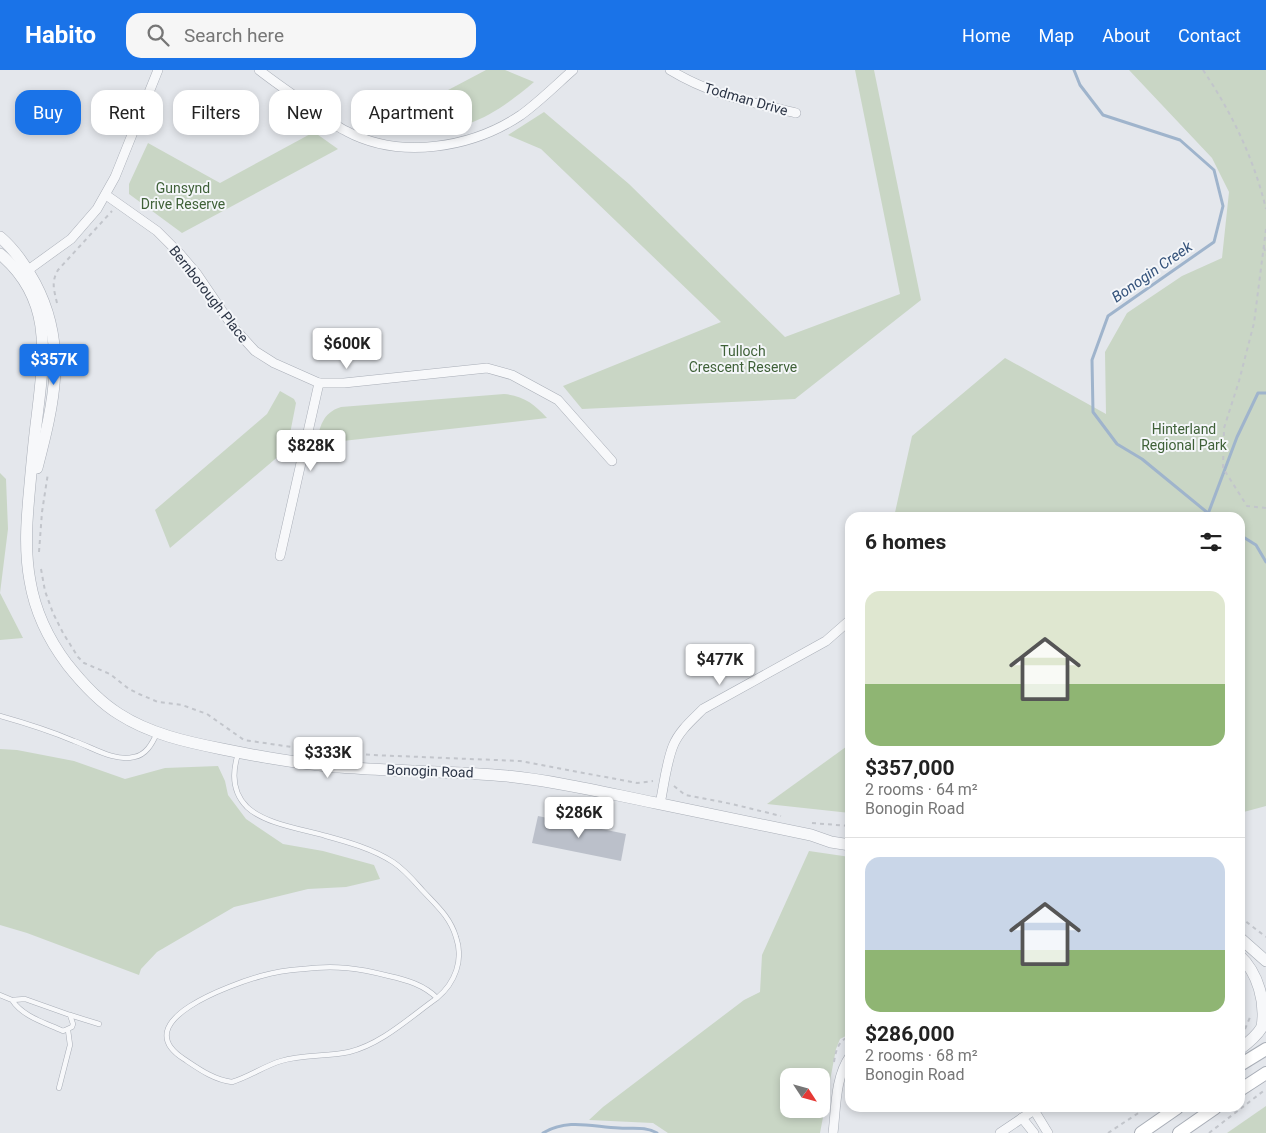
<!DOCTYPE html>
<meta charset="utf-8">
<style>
body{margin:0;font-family:Roboto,sans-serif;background:#f6f6f6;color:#222;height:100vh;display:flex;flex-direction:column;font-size:19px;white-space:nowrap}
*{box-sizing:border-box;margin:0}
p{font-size:16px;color:#767676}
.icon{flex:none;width:28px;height:28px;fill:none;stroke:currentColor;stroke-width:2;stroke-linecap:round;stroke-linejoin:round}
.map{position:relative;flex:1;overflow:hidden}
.sheet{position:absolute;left:845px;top:442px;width:400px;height:600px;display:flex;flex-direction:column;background:#fff;border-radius:15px;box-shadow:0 2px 8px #0003}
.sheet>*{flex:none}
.guide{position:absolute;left:15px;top:20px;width:475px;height:45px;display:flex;gap:10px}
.needle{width:32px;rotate:126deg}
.buttons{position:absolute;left:780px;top:998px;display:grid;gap:10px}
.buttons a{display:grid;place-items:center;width:50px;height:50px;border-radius:10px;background:#fff;box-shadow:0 2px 8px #0003;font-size:25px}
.price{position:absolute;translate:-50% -42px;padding:0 11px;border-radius:5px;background:#fff;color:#222;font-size:16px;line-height:32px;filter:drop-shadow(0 1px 2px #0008)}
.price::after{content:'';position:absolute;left:50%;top:30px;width:15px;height:11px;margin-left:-8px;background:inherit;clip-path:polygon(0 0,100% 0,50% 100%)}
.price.active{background:#1a73e8;color:#fff}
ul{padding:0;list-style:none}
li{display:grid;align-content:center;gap:10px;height:265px;padding:0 20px}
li+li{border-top:1px solid #e0e0e0}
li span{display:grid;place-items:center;height:155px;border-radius:15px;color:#555}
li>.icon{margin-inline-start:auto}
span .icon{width:90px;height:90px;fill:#fffc;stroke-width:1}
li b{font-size:21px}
h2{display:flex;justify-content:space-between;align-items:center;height:60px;padding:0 20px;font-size:21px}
.pill{padding:0 18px;border-radius:15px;background:#fff;box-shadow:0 2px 8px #0003;font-size:18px;line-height:45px}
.pill.active{background:#1a73e8;color:#fff}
header{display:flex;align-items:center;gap:30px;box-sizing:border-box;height:70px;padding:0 25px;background:#1a73e8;color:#fff}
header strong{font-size:24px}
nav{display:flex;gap:28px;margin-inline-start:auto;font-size:18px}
.search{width:350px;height:45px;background:#f6f6f6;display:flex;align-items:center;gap:12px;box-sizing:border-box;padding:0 18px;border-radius:15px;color:#767676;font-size:19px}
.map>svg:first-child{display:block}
</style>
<header>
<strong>Habito</strong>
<div class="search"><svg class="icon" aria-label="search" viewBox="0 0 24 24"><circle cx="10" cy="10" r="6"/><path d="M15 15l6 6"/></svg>Search here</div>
<nav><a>Home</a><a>Map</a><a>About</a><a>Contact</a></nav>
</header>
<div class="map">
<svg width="1266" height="1063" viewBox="0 0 1266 1063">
<rect width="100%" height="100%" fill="#e4e7ec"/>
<g fill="#c9d6c5" fill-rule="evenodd">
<path d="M486 0H505L534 12C481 57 449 68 380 56Z"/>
<path d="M855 0H874L921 230 795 329 582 339 563 316 721 252 541 79 508 65 544 42 629 114 785 267 900 224Z"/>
<path d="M1129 0H1266V736L1240 743V448L894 447 912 366 1005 288 1106 344 1105 282 1127 243 1182 206 1222 188 1229 122 1212 88Z"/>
<path d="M314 62 338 79 182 163 129 124V114L148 73 220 113Z"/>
<path d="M280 321 294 329 296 333 287 379 170 478 155 440 267 344Z"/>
<path d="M504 324C524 326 534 334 547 348L316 374C320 357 322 343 341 337Z"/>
<path d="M0 403 6 409 8 459 0 523 23 568 0 570Z"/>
<path d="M850 674V743L767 734Z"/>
<path d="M0 679 17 680 74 691 125 709 165 698 218 696 225 711 228 725 246 749 283 774 323 781 374 795 380 809 346 817 308 819 234 837 157 882 141 899 139 905 27 863 0 855Z"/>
<path d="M809 781 850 787V964L840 969 836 979 820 1063H668L653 1053 589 1050 603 1037 744 930 760 922 762 885ZM789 1006H821V1039H789Z"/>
<path d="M1266 1036V1063H1227Z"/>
</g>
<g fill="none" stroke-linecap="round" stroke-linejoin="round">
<g stroke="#9fb4cc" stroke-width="3">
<path d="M1074 0 1080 15 1103 45 1180 70 1214 100 1223 136 1214 172 1108 246 1092 290 1093 342 1117 374 1142 389 1214 448"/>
<path d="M1208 444 1237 367 1258 323H1266"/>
<path d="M1240 465 1256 475 1266 492"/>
<path d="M543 1063C568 1048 593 1057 619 1058 632 1059 646 1056 657 1063"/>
</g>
</g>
<path fill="#bbc0ca" d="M538 746 626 764 621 791 532 773Z"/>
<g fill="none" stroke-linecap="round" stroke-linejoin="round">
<defs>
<g id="service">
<path d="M0 646C25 653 50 661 74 671 92 677 114 692 134 687 146 685 152 674 157 663"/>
<path d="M238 684C232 703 232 722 247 737 265 754 302 759 326 766 348 772 373 779 393 792 405 800 414 811 423 821 437 836 450 847 456 867 464 890 455 913 437 928 410 947 382 974 349 982 327 987 303 984 281 991 264 996 249 1007 232 1012 214 1010 199 999 184 989 125 951 233 914 261 906 275 902 289 900 303 899 335 895 358 898 389 906 407 910 424 915 437 928"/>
<path d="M0 925 12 930 25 929 70 945 73 954 72 957 63 961C46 953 23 947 12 930"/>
<path d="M70 945 99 954"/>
<path d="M59 1018 70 975 68 960"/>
</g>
<g id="minor">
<path d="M259 0C277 14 296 27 315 40 325 47 335 56 346 61 400 90 472 78 521 45 539 32 556 15 573 0"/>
<path d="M670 0C711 25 750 32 796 43"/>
<path d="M106 125 157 161 180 184 197 204 233 257 255 281 274 293 319 313H344L487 298 512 305 558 330 612 391"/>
<path d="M24 203 71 169 97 139 115 107 158 0"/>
<path d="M280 486 319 313"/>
<path d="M660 734C664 715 666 694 673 676 679 661 692 650 703 639L826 571 850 550"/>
<path d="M1034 1040 1048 1063"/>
<path d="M1022 1048 1034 1063"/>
<path d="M833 1063C836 1039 835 1007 850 986"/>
<path d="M1000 1063 1037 1038"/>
</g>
<g id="tertiary">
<path d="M0 167C15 180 26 196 35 213 68 275 54 333 37 398"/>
<path d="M0 184C54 229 44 286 37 347 34 370 32 392 30 414 27 446 24 479 30 511 35 541 49 570 67 594 82 613 98 631 119 644 150 664 187 672 222 679 266 688 310 696 355 698 405 702 456 701 507 706 557 711 606 723 656 733 708 744 760 754 811 765L831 772 850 775"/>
<path d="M1240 868 1266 891"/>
<path d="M1240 886C1258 903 1266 932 1262 957 1257 966 1248 973 1240 979"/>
</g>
<g id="secondary">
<path d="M1240 995 1266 979"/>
<path d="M1240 1020 1266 1003"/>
<path d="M1141 1063 1177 1038"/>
<path d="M1179 1063 1215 1038"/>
</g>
</defs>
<use href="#service" stroke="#a9aeb7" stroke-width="5.5"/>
<use href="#minor" stroke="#a9aeb7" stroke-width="10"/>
<use href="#tertiary" stroke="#a9aeb7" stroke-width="12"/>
<use href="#secondary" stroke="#a9aeb7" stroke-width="14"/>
<g stroke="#c2c5cb" stroke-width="2" stroke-dasharray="4 4" stroke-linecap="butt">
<path d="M1203 0C1232 43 1254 89 1266 139"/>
<path d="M1266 159 1254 253 1239 311 1224 358 1223 398 1247 436 1266 438"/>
<path d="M1264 177 1266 185"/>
<path d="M57 233C54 220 51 212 58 200L112 141"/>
<path d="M39 482 42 442 48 403"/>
<path d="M41 499 45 521 53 543 63 563 78 587 84 593 110 604 129 619 139 624 158 632 182 635 207 644 244 670 319 681 372 685 520 691 637 713 653 711"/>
<path d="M674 716 685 725 732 734 781 746"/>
<path d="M812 753 850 756"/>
<path d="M1240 847 1266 867"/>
<path d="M1245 959 1251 945"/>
<path d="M834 992C836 980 838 971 850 966"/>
<path d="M1108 1063 1146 1038"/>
<path d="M1209 1063 1266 1019"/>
</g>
<use href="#service" stroke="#f7f8fa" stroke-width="4.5"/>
<use href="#minor" stroke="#f7f8fa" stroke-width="9"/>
<use href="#tertiary" stroke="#f7f8fa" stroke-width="11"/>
<use href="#secondary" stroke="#fff" stroke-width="12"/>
</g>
<g text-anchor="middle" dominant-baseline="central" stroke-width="4" stroke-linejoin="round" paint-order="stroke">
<g font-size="14" fill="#2b3445" stroke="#f4f6f9">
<text transform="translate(746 29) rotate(16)">Todman Drive</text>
<text transform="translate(209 224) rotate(52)">Bernborough Place</text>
<text transform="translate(430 701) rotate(2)">Bonogin Road</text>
</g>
<g font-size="14" fill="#3f6138" stroke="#f4f6f9">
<text x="183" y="118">Gunsynd<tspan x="183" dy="16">Drive Reserve</tspan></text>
<text x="743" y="281">Tulloch<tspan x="743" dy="16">Crescent Reserve</tspan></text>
<text x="1184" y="359">Hinterland<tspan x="1184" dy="16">Regional Park</tspan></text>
</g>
<g font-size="15" font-style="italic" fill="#34527a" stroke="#f4f6f9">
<text transform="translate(1152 202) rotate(-35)">Bonogin Creek</text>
</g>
</g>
</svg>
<div class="buttons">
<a><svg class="needle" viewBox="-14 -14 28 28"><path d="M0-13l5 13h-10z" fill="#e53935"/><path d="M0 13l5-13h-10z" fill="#767676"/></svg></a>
</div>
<b class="price" style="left:347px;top:300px">$600K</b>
<b class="price active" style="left:54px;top:316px">$357K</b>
<b class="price" style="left:311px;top:402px">$828K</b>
<b class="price" style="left:720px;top:616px">$477K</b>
<b class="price" style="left:328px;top:709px">$333K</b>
<b class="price" style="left:579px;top:769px">$286K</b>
<div class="guide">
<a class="pill active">Buy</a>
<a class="pill">Rent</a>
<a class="pill">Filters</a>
<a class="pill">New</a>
<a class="pill">Apartment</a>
</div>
<section class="sheet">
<h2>6 homes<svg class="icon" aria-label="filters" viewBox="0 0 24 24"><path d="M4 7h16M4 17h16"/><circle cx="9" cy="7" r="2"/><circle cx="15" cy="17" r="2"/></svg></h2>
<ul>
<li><span style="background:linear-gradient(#dfe7d0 60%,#8fb573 0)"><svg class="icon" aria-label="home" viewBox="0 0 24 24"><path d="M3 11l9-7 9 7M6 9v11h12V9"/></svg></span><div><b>$357,000</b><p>2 rooms · 64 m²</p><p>Bonogin Road</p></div></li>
<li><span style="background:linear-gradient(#c9d6e8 60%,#8fb573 0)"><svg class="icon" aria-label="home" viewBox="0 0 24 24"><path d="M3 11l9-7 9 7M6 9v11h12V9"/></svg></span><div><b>$286,000</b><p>2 rooms · 68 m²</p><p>Bonogin Road</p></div></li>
</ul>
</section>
</div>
